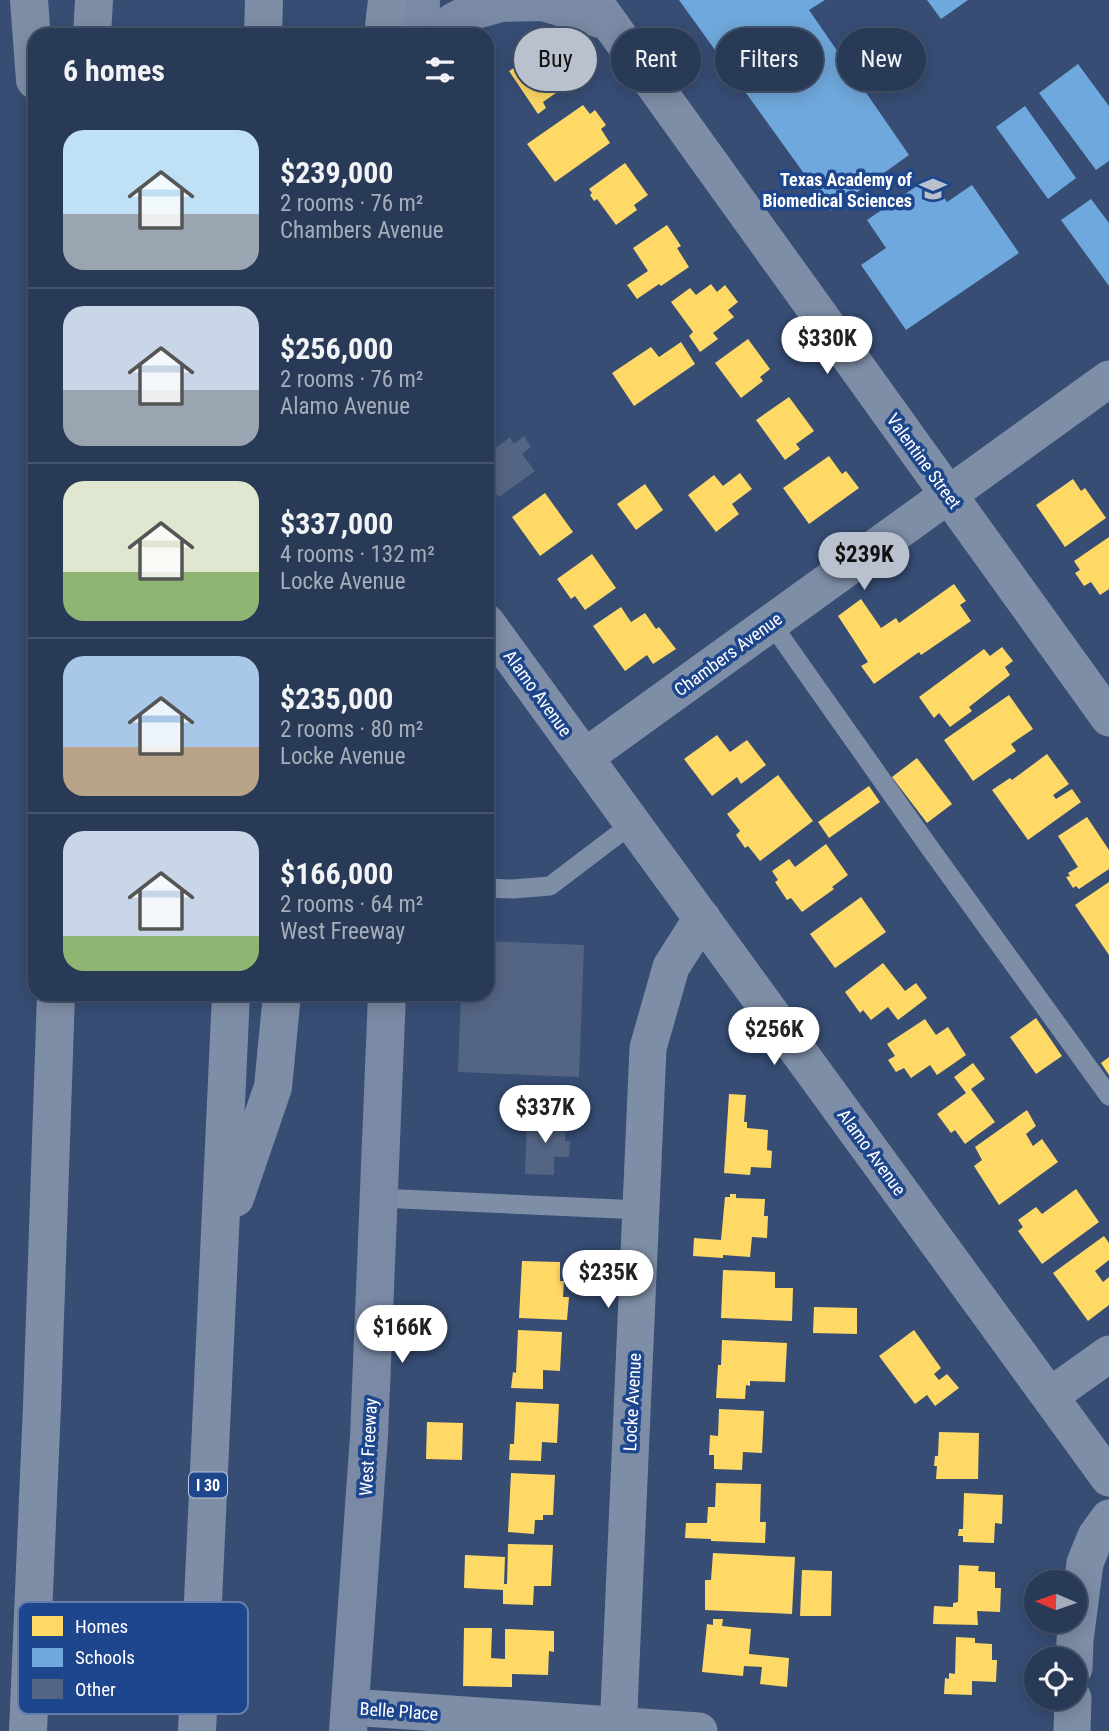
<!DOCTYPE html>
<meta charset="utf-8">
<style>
body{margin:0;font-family:"Roboto Condensed",sans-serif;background:#354561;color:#f1f3f6;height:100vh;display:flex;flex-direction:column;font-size:26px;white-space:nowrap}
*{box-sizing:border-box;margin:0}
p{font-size:23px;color:#a5adba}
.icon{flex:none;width:38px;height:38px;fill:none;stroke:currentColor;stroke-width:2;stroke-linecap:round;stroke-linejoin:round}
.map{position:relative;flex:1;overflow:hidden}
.side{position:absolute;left:28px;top:28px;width:466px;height:973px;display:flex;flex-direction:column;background:#293a57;border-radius:21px;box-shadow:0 4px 18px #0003,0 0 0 2px #45546d}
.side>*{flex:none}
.top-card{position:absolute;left:514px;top:28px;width:488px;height:63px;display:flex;gap:14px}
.needle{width:46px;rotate:272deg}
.tools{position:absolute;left:1024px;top:1570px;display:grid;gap:14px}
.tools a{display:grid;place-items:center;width:63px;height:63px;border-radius:50%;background:#293a57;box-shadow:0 4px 18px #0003,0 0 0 2px #45546d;font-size:35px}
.price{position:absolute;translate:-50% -60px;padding:0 16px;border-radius:24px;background:#fff;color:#222;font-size:23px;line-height:46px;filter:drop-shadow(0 2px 4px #0008)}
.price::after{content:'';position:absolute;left:50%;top:42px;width:21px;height:16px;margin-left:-10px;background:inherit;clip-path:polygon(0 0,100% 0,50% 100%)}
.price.current{background:#b9c1ce;color:#111}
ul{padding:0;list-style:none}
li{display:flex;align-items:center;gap:21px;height:175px;padding:0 35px}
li+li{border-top:2px solid #45546d}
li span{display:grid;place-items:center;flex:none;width:196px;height:140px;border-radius:21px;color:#555}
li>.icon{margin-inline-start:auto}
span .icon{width:84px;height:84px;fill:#fffc;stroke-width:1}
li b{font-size:30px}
h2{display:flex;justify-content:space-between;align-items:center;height:84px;padding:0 35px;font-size:30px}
.pill{padding:0 24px;border-radius:32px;background:#293a57;box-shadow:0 4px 18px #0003,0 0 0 2px #45546d;font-size:24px;line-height:63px}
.pill.current{background:#b9c1ce;color:#111}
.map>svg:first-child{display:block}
</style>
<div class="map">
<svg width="1109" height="1731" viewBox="0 0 1109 1731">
<rect width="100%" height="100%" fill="#374d74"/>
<g fill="#ffd966">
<path d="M545 55 557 72 559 71 569 84 543 102 546 108 538 114 509 71 525 61 529 66Z"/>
<path d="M583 105 590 114 595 110 606 125 601 129 610 143 555 182 527 144Z"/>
<path d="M625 163 648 195 634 205 637 210 616 225 597 199 594 201 590 195 592 193 589 189Z"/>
<path d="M667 225 681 246 677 248 689 267 661 286 659 284 637 299 627 285 648 271 633 248Z"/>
<path d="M711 284 717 292 725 285 738 302 728 310 734 317 713 333 718 339 700 352 689 336 693 332 671 302 690 288 696 295Z"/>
<path d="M748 339 770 369 760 377 763 381 741 398 715 363Z"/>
<path d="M681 342 695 364 634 406 612 373 651 347 659 357Z"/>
<path d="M789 397 814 431 796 444 800 449 785 460 756 420Z"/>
<path d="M829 456 842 474 846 471 859 488 809 524 783 488Z"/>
<path d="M740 473 752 489 732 504 739 514 716 532 688 495 714 475 723 486Z"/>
<path d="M1073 479 1081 491 1085 488 1106 518 1065 547 1036 505Z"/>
<path d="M645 484 663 510 636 530 617 504Z"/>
<path d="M545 493 573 532 540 556 512 517Z"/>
<path d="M1109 537V589L1100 595 1091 582 1084 586 1075 573 1080 570 1074 561Z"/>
<path d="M592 554 616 588 585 610 575 596 571 599 557 579Z"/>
<path d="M954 584 966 601 960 605 971 621 921 655 919 652 874 684 861 666 868 662 838 616 861 599 881 628 896 618 899 623Z"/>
<path d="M621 607 631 622 645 613 656 629 659 627 676 649 653 664 647 655 625 671 593 626Z"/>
<path d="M1002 647 1013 661 1005 667 1010 675 969 707 972 711 950 727 939 713 934 718 919 697 984 649 990 656Z"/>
<path d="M1009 695 1033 729 1011 744 1016 751 973 781 944 740Z"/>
<path d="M717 735 730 752 747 740 766 765 741 784 737 777 712 796 684 759Z"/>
<path d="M1047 754 1069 784 1053 795 1056 799 1072 789 1081 802 1028 840 992 790 1010 778 1012 780Z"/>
<path d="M917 758 952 804 927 823 892 777Z"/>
<path d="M778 775 813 821 760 861 748 846 745 848 736 835 740 831 727 814Z"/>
<path d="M869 786 880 802 829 838 818 822Z"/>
<path d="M1087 817 1109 850V869L1079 889 1076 886 1073 888 1066 877 1070 876 1068 873 1078 867 1058 836Z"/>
<path d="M826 844 848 875 832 887 834 889 802 912 791 898 787 900 775 882 778 880 772 871 789 859 795 867Z"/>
<path d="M1109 882V955L1075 905Z"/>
<path d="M861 897 886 932 835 968 810 934Z"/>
<path d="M883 963 905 991 916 983 927 998 898 1020 888 1007 871 1020 863 1010 860 1013 845 992Z"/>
<path d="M1036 1018 1062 1056 1036 1074 1010 1037Z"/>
<path d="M925 1019 936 1035 948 1027 966 1055 937 1075 930 1065 911 1078 904 1068 896 1072 888 1060 895 1056 887 1044Z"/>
<path d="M1109 1057V1075L1101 1063Z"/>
<path d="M973 1063 985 1079 971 1089 995 1122 965 1144 955 1130 951 1133 937 1114 966 1093 954 1077Z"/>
<path d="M729 1094 746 1095 744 1122H747V1128L768 1130 767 1150 772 1151 771 1168 751 1167 750 1175 724 1173Z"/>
<path d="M1027 1110 1036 1126 1026 1134 1033 1146 1042 1139 1058 1162 999 1205 974 1166 982 1160 975 1147Z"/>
<path d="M1076 1189 1099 1222 1042 1264 1018 1231 1023 1227 1018 1220 1036 1207 1042 1214Z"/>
<path d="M730 1194H736V1198L765 1199 764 1216H768L767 1238 752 1237 750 1257 723 1255V1258L693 1256 694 1238 721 1240 725 1197H730Z"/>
<path d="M1104 1236 1109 1243V1260L1095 1271 1103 1282 1109 1277V1305L1088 1321 1053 1273Z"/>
<path d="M522 1261 560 1262V1281H564L563 1297H569L567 1320 519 1318Z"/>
<path d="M723 1270 775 1272V1288H793L792 1321 721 1318Z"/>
<path d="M814 1307 857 1308V1334L813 1333Z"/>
<path d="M518 1330 562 1332 560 1371 543 1370V1389L511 1388 513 1372 516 1373Z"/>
<path d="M914 1330 941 1368 934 1374 939 1380 947 1374 959 1388 935 1406 927 1395 915 1404 879 1356Z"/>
<path d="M722 1340 787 1343 785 1382 750 1381V1386L746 1385 745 1399 716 1398 718 1365H721Z"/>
<path d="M516 1402 559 1404 557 1443 542 1442 541 1461 509 1460 510 1444H514Z"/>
<path d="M719 1409 764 1411 762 1453 743 1452 742 1470 714 1469V1455H709L710 1435 718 1436Z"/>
<path d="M427 1422 463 1423 462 1460 426 1459Z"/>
<path d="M939 1432 979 1433 978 1479H936L937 1466H934L935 1456H938Z"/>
<path d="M511 1473 555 1475 553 1515H543V1520H535L534 1534 508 1532Z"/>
<path d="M716 1483 761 1484 760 1522H766L765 1543 711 1541V1539L685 1538 686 1523H707L708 1507H715Z"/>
<path d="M964 1493 1003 1495 1002 1524 995 1523 994 1543 963 1542V1536H958L959 1529H963Z"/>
<path d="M508 1544 553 1545 551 1586H534L533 1605 503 1604V1590L464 1588 465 1555 505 1557 504 1584H507Z"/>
<path d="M713 1553 795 1557 792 1614 705 1610V1580H711Z"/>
<path d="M959 1565 979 1566 978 1571 995 1572V1588H1001L1000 1612 977 1611 978 1625 933 1624 934 1606 953 1607V1603L958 1602Z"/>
<path d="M802 1570 832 1571 831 1616H800Z"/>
<path d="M713 1619H723L722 1626 751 1629 749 1654 789 1658 787 1687 760 1684 762 1667 744 1666 743 1676 702 1672 707 1624 713 1625Z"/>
<path d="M464 1628H492L491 1658 505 1659V1629L554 1631V1652L549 1651 548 1675 512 1674V1687L463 1686Z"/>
<path d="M956 1637 975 1638V1643L992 1644V1660H997L996 1682 972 1681V1695L944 1694 945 1678 949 1679V1673L955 1674Z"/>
</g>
<g fill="#6fa8dc">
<path d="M679 0H825L809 10 909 155 831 211Z"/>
<path d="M927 0H968L941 19Z"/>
<path d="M1078 64 1109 106V161L1096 170 1039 93Z"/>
<path d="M1025 106 1076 178 1048 199 996 127Z"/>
<path d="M930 177 947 202 972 185 1019 253 906 330 861 265 886 248 867 220Z"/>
<path d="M1091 199 1109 223V286L1061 220Z"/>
</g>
<g fill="#546584">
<path d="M524 436 531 447 522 454 535 471 499 497 486 481V445L491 442 496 448 510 437 514 444Z"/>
<path d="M486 941 584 945 579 1077 458 1072 461 994H486Z"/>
<path d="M532 1115H539V1118L565 1119V1141H570L569 1157H554V1175L525 1174 527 1117H532Z"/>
</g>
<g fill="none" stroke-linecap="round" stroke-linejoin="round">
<g stroke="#7e8ea7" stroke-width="19">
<path d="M771 623 927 844 1109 1096"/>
<path d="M486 888 513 889 550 886 633 823"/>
<path d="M379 1198 641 1210"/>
</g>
<g stroke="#7e8ea7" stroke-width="37">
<path d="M593 0 1109 718"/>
<path d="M486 622 1109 1478"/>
<path d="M585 757 1109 379"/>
<path d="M1050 1396 1109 1354"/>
<path d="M1074 1668 1075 1640 1085 1563 1096 1536 1109 1518"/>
<path d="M350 1707 699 1731"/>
<path d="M618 1731 648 1048 671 967 702 918"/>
<path d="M1072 1731 1073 1698"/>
</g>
<g stroke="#7a89a4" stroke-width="38">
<path d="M420 35 421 0"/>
<path d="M445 35 453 22 476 10 501 3 543 2 607 21"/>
<path d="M348 1731 369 1436 387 994"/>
</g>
<g stroke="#7f8ea7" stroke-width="38">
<path d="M29 0 35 80"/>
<path d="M92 35 94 0"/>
<path d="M263 35 264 0"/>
<path d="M383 35 387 0"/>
<path d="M235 1198 273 1087 282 994"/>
<path d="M28 1731 42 1406 56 994"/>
<path d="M197 1731 231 994"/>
</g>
</g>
<defs>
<symbol id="school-bare" viewBox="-9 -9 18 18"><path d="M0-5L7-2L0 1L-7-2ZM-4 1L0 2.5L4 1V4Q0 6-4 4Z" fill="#b9c1ce" stroke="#1e468d" stroke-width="2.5" paint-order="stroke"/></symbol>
</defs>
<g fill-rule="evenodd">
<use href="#school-bare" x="914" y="170" width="38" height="38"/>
</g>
<g text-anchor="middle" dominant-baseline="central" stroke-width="7" stroke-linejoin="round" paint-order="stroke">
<rect fill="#1e468d" stroke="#bcc8dd" stroke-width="2" x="189" y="1472.5" width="38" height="25" rx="5"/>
<g font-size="16" font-weight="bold" fill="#fff">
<text x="208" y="1485">I 30</text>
</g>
<g font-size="18" font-weight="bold" fill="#fff" stroke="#1e468d" text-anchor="end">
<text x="912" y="179">Texas Academy of<tspan x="912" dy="21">Biomedical Sciences</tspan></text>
</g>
<g font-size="18" fill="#fff" stroke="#1e468d">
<text transform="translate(924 461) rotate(54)">Valentine Street</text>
<text transform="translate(728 654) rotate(-36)">Chambers Avenue</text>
<text transform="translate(538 693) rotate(54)">Alamo Avenue</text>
<text transform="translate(872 1152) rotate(54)">Alamo Avenue</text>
<text transform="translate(632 1402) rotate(-87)">Locke Avenue</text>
<text transform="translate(368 1447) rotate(-87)">West Freeway</text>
<text transform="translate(399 1711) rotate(4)">Belle Place</text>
</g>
</g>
<rect x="18" y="1602" width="230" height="112" rx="10" fill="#1e468d" stroke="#627eaf" stroke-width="2"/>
<rect x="32" y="1616" width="31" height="20" fill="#ffd966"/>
<rect x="32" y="1648" width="31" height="19" fill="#6fa8dc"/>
<rect x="32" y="1679" width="31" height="20" fill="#546584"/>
<g font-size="19" fill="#fff">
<text x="75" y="1633">Homes</text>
<text x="75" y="1664">Schools</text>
<text x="75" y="1696">Other</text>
</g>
</svg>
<div class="tools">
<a><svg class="needle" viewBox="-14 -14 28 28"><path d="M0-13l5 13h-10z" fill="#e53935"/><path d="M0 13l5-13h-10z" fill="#a5adba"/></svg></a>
<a><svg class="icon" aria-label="locate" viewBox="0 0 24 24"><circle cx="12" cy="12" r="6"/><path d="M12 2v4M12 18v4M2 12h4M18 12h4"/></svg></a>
</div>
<b class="price" style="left:827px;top:376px">$330K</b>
<b class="price current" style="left:864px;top:592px">$239K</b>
<b class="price" style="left:774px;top:1067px">$256K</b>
<b class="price" style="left:545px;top:1145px">$337K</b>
<b class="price" style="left:608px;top:1310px">$235K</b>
<b class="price" style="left:402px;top:1365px">$166K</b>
<div class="top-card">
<a class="pill current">Buy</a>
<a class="pill">Rent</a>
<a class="pill">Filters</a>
<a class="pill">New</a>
</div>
<section class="side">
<h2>6 homes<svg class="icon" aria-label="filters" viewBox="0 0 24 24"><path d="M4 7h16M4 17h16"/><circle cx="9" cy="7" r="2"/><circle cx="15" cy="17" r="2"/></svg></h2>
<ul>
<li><span style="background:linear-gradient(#bfe0f5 60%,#9aa5b1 0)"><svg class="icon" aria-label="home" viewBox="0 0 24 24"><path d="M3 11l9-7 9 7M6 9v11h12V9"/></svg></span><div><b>$239,000</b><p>2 rooms · 76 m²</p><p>Chambers Avenue</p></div></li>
<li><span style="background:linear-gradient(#c9d6e8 60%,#9aa5b1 0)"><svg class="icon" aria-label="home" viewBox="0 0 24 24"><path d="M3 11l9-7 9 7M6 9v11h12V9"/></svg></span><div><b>$256,000</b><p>2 rooms · 76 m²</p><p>Alamo Avenue</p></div></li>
<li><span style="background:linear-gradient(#dfe7d0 65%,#8fb573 0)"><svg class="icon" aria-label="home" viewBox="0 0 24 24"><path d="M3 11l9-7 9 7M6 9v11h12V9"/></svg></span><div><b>$337,000</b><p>4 rooms · 132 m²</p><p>Locke Avenue</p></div></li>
<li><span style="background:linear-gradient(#a9c7e8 65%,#b9a48a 0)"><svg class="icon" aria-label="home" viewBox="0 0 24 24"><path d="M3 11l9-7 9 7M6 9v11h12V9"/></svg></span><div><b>$235,000</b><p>2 rooms · 80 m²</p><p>Locke Avenue</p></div></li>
<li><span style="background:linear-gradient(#c9d6e8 75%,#8fb573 0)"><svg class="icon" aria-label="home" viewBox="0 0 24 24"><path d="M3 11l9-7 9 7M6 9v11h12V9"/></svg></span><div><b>$166,000</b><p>2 rooms · 64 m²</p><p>West Freeway</p></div></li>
</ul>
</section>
</div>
